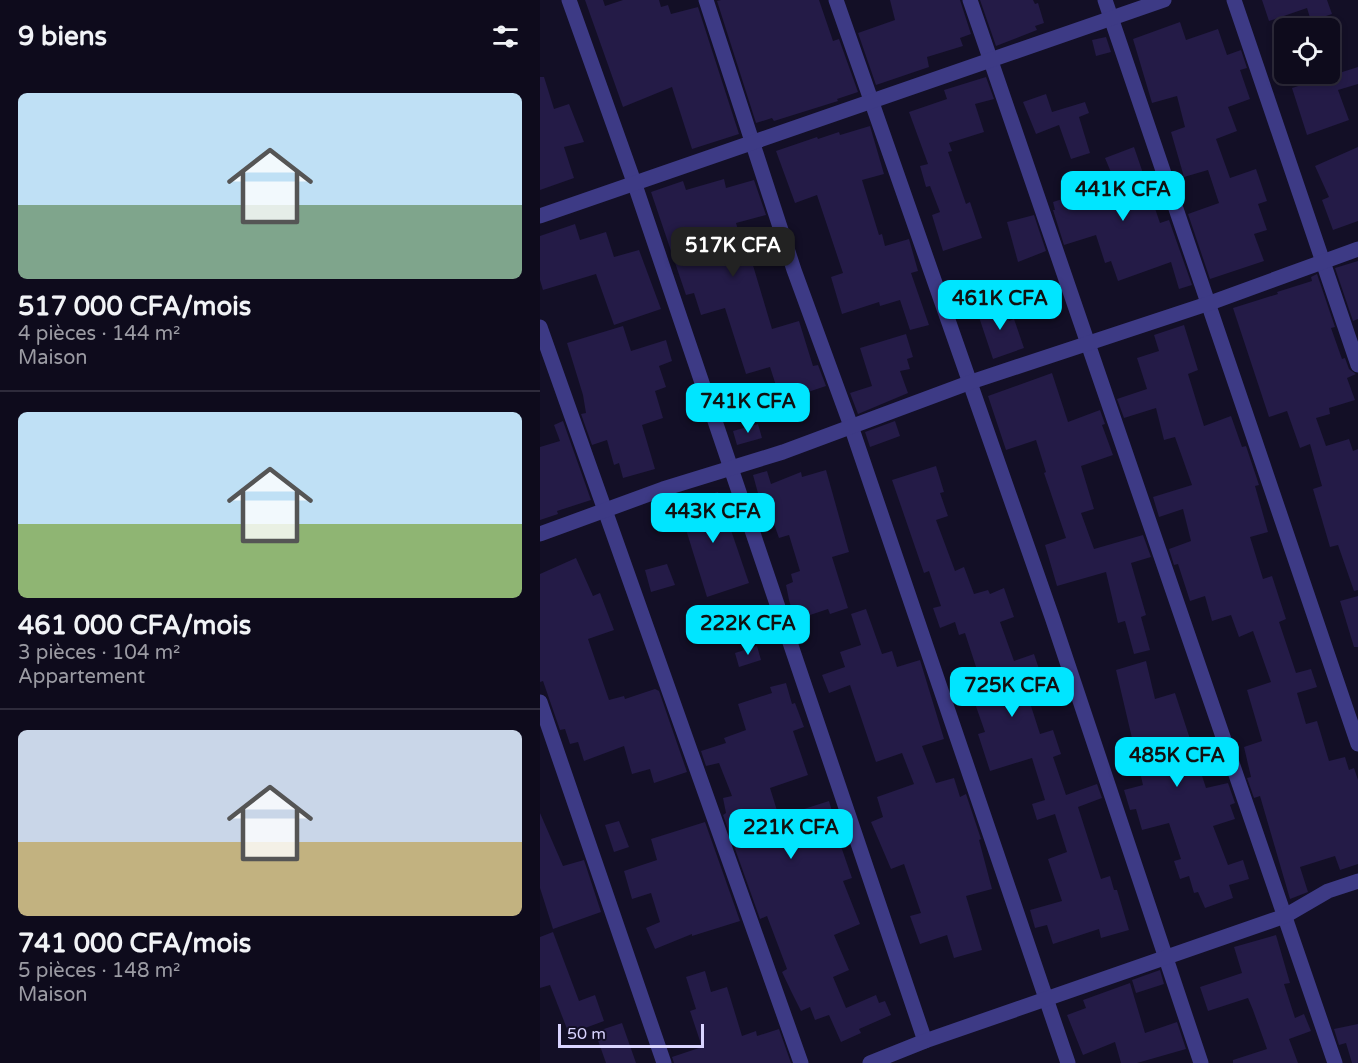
<!DOCTYPE html>
<html lang="fr">
<meta charset="utf-8">
<style>
body{margin:0;font-family:"Varela Round",sans-serif;background:#171425;color:#f1f3f6;height:100vh;display:flex;flex-direction:column;font-size:22px;white-space:nowrap}
*{box-sizing:border-box;margin:0}
p{font-size:20px;color:#9b9ba3}
.icon{flex:none;width:33px;height:33px;fill:none;stroke:currentColor;stroke-width:2;stroke-linecap:round;stroke-linejoin:round}
.map{position:relative;flex:1;overflow:hidden}
.drawer{display:flex;flex-direction:column;background:#0e0b1c;width:540px}
.drawer>*{flex:none}
.controls{position:absolute;left:734px;top:18px;display:grid;gap:12px}
.controls a{display:grid;place-items:center;width:66px;height:66px;border-radius:9px;background:#0e0b1c;box-shadow:0 3px 9px #0003,0 0 0 2px #2e2b3b;font-size:30px}
.scale{position:absolute;left:18px;bottom:15px;width:146px;box-sizing:border-box;padding-left:6px;border:3px solid #d9d4ff;border-top:0;font-size:16px;line-height:21px;white-space:nowrap;color:#d9d4ff;-webkit-text-stroke:4px #130f26;paint-order:stroke}
.price{position:absolute;translate:-50% -51px;padding:0 14px;border-radius:12px;background:#00e5ff;color:#111;font-size:20px;line-height:39px;filter:drop-shadow(0 2px 3px #0008)}
.price::after{content:'';position:absolute;left:50%;top:36px;width:18px;height:14px;margin-left:-9px;background:inherit;clip-path:polygon(0 0,100% 0,50% 100%)}
.price.active{background:#222;color:#fff}
ul{padding:0;list-style:none}
li{display:grid;align-content:center;gap:12px;height:318px;padding:0 18px}
li+li{border-top:2px solid #2e2b3b}
li span{display:grid;place-items:center;height:186px;border-radius:9px;color:#555}
li>.icon{margin-inline-start:auto}
span .icon{width:108px;height:108px;fill:#fffc;stroke-width:1}
li b{font-size:26px}
h2{display:flex;justify-content:space-between;align-items:center;height:72px;padding:0 18px;font-size:26px}
main{display:flex;flex:1;min-height:0}
.map>svg:first-child{display:block}
</style>
<main>
<section class="drawer">
<h2>9 biens<svg class="icon" aria-label="filters" viewBox="0 0 24 24"><path d="M4 7h16M4 17h16"/><circle cx="9" cy="7" r="2"/><circle cx="15" cy="17" r="2"/></svg></h2>
<ul>
<li><span style="background:linear-gradient(#bfe0f5 60%,#7fa58c 0)"><svg class="icon" aria-label="home" viewBox="0 0 24 24"><path d="M3 11l9-7 9 7M6 9v11h12V9"/></svg></span><div><b>517 000 CFA/mois</b><p>4 pièces · 144 m²</p><p>Maison</p></div></li>
<li><span style="background:linear-gradient(#bfe0f5 60%,#8fb573 0)"><svg class="icon" aria-label="home" viewBox="0 0 24 24"><path d="M3 11l9-7 9 7M6 9v11h12V9"/></svg></span><div><b>461 000 CFA/mois</b><p>3 pièces · 104 m²</p><p>Appartement</p></div></li>
<li><span style="background:linear-gradient(#c9d6e8 60%,#c2b280 0)"><svg class="icon" aria-label="home" viewBox="0 0 24 24"><path d="M3 11l9-7 9 7M6 9v11h12V9"/></svg></span><div><b>741 000 CFA/mois</b><p>5 pièces · 148 m²</p><p>Maison</p></div></li>
</ul>
</section>
<div class="map">
<svg width="818" height="1063" viewBox="0 0 818 1063">
<rect width="100%" height="100%" fill="#130f26"/>
<g fill="#241b47">
<path d="M45 0H63L65 6 83 0H119L121 7 128 5 131 14 158 7 199 134 152 149 132 87 83 107Z"/>
<path d="M181 0H279L293 41 299 39 318 92 297 99 298 101 234 121 232 118 216 123 177 1Z"/>
<path d="M350 0H420L431 34 420 38 423 46 387 57 389 67 336 85 318 33 355 20Z"/>
<path d="M440 0H493L495 4 498 3 504 23 495 26 497 30 456 46Z"/>
<path d="M722 0H787L792 14 771 21 767 8 729 21Z"/>
<path d="M640 22 646 40 678 29 687 55 701 50 707 68 700 70 710 99 688 107 697 131 676 139 690 178 716 169 727 201 718 204 727 230 714 234 724 261 670 279 648 214 679 203 668 170 644 177 631 132 645 127 637 96 612 103 593 39Z"/>
<path d="M566 37 571 52 556 56 552 40Z"/>
<path d="M818 67V84L798 90 809 120 767 135 752 88Z"/>
<path d="M0 77H4L14 109 29 104 44 142 24 147 34 178 0 190Z"/>
<path d="M446 77 454 99 435 104 444 132 409 143 412 151 408 152 426 204 430 202 442 238 403 251 392 215 400 212 390 186 386 187 380 166 388 164 369 112 407 99 404 90Z"/>
<path d="M506 94 512 112 545 102 549 113 539 117 550 153 531 159 519 125 496 134 483 102Z"/>
<path d="M330 126 344 174 322 180 339 235 342 234 345 246 369 239 378 271 371 273 389 325 370 330 360 300 340 306 339 302 302 314 291 277 303 273 277 195 255 203 236 151 277 137 278 139 299 132 300 135Z"/>
<path d="M594 147 620 223 629 220 652 285 639 289 631 262 578 281 571 261 565 263 556 235 524 245 513 210H515L513 202 575 182 565 158Z"/>
<path d="M818 147V221L793 230 782 200 789 197 775 166Z"/>
<path d="M184 179 186 188 214 180 226 215 196 223 205 253 209 252 232 329 259 321 273 366 278 365 286 386 241 401 230 367 206 374 185 308 161 315 154 293 146 295 111 192 143 181 146 190Z"/>
<path d="M494 215 506 251 478 262 467 222Z"/>
<path d="M35 224 40 240 66 232 74 257 99 250 121 309 74 325 56 274 3 290 0 280V236Z"/>
<path d="M818 261V319L813 321 795 268Z"/>
<path d="M777 274 795 327 791 328 802 359 805 358 809 369 816 374 807 378 815 400 789 408 790 414 776 418 786 446 809 439 813 451 818 449V590L814 591 798 545 790 547 773 489 782 486 770 444 760 448 747 411 729 417 693 308 738 294 737 292 772 281 771 277Z"/>
<path d="M463 302 469 321 474 319 484 348 453 359 437 311Z"/>
<path d="M644 325 658 370 648 374 664 426 691 416 702 447 706 446 719 485 715 486 728 532 710 537 723 579 732 576 746 619 739 622 756 673 771 669 777 687 757 693 766 724 777 721 789 761 805 757 809 770 814 768 818 780V864L800 870 795 856 760 867 768 892 750 899 720 796 714 798 707 778 711 777 704 747 722 741 707 690 731 682 713 631 699 637 691 615 672 621 665 596 650 601 638 564 634 565 629 549 651 541 643 509 619 517 613 497 652 485 635 437 624 440 616 408 584 418 577 399 607 389 597 358 619 351 614 335Z"/>
<path d="M83 326 91 351 126 340 132 361 119 366 126 387 115 391 123 418 102 425 115 469 83 478 79 463 74 465 67 440 52 445 41 414 46 413 43 395 27 343Z"/>
<path d="M366 334 373 357 367 359 370 369 360 371 368 393 318 414 310 393 332 386 320 348Z"/>
<path d="M512 373 528 422 560 410 565 424 562 425 573 455 541 466 554 509 541 513 554 549 603 535 611 557 591 563 606 615 601 617 610 650 594 654 585 621 578 623 566 572 517 586 505 545 526 538 504 473 506 472 496 440 466 450 448 396Z"/>
<path d="M23 421 51 500 17 511 18 514 0 520V447L20 441 14 425Z"/>
<path d="M355 421 360 436 330 447 325 432Z"/>
<path d="M218 424 222 438 197 445 193 431Z"/>
<path d="M396 466 404 492 400 493 408 516 396 520 415 571 424 567 434 594 448 590 450 594 464 588 474 617 460 622 474 661 494 654 500 672 482 678 500 734 513 730 521 754 513 757 526 795 557 784 562 798 538 807 561 879 570 876 574 890H577L589 930 561 938 559 929 513 944 507 925 495 928 490 910 522 901 508 859 527 852 515 814 497 820 492 804 505 800 492 758 450 771 438 734 445 732 426 678 438 673 425 633 419 635 415 622 400 628 393 608 401 606 389 571 384 573 352 480Z"/>
<path d="M286 470 309 552 292 557 308 608 290 614 288 609 264 617 262 611 253 614 249 600 246 585 253 582 251 574 260 571 249 535 239 538 234 524 227 526 213 475 227 471 231 484 261 472 262 477Z"/>
<path d="M178 492 209 583 167 597 138 504Z"/>
<path d="M36 558 53 596 60 593 74 630 48 639 69 700 84 696 85 699 115 689 119 691 147 772 114 783 110 769 92 774 84 746 44 761 38 742 30 744 25 729 20 730 3 681 0 682V574Z"/>
<path d="M127 564 135 585 111 592 105 570Z"/>
<path d="M818 596V647H814L800 601Z"/>
<path d="M326 609 342 654 352 651 357 667 380 660 404 739 382 746 396 783 414 778 420 797 426 794 441 839 439 840 452 889 426 896 442 950 414 958 407 935 380 944 370 916 381 913 364 864 351 869 331 822 343 817 337 797 374 784 362 753 336 762 310 685 289 693 282 675 305 667 300 652 321 645 311 614Z"/>
<path d="M217 646 221 660 199 667 195 653Z"/>
<path d="M606 661 615 699 635 693 666 788 688 783 695 803 690 805 695 819 673 826 688 865 703 860 709 879 689 885 693 898 665 908 658 892 654 893 649 876 640 879 634 861 641 859 629 823 602 830 596 809 590 810 584 790 603 785 576 670Z"/>
<path d="M246 683 252 704 255 703 264 727 253 731 268 775 230 788 239 817 289 801 298 831 296 832 312 878 303 881 320 924 294 935 309 970 293 977 306 1008 336 995 339 1003 345 1001 351 1015 319 1029 321 1033 301 1042 289 1015 275 1020 270 1007 261 1011 251 991 242 972 247 969 227 916 220 919 183 815 186 813 183 798 192 796 179 763 166 766 161 751 186 743 184 738 206 730 198 704 232 693 230 687Z"/>
<path d="M0 813 23 866 44 860 61 912 13 929 0 888Z"/>
<path d="M79 821 89 847 74 852 65 825Z"/>
<path d="M165 822 200 921 152 936V934L115 949 106 928 120 922 111 893 92 899 84 871 117 860 111 839Z"/>
<path d="M13 932 39 1001 55 995 64 1021 29 1034 10 985 0 988V937Z"/>
<path d="M736 935 750 983 744 984 755 1018 764 1014 771 1031 749 1039 758 1063H693V1060L727 1049 713 1010 708 998 668 1011 660 987 702 973 694 947Z"/>
<path d="M620 970 624 984 596 993 592 980Z"/>
<path d="M165 971 171 992 187 987 202 1036 216 1031 217 1036 239 1029 251 1063H134L132 1057 162 1047 150 1011 156 1009 146 977Z"/>
<path d="M590 983 605 1033 637 1022 646 1049 597 1063H581L575 1042 543 1055 527 1015 546 1008 543 1000Z"/>
<path d="M82 1023 96 1063H66L55 1032Z"/>
<path d="M818 1024V1063H812L806 1043 799 1045 794 1029Z"/>
</g>
<g fill="none" stroke-linecap="round" stroke-linejoin="round">
<g stroke="#3d3a85" stroke-width="15">
<path d="M29 0 94 182 385 1041"/>
<path d="M166 0 254 270 311 426 528 1063"/>
<path d="M296 0 512 617 661 1063"/>
<path d="M430 0 795 1063"/>
<path d="M565 0 818 744"/>
<path d="M694 0 818 365"/>
<path d="M0 216 624 0"/>
<path d="M0 327 261 1063"/>
<path d="M0 534 123 489 243 452 431 382 670 303 818 249"/>
<path d="M0 702 124 1063"/>
<path d="M330 1063 385 1041 745 916 788 891 818 881"/>
</g>
</g>
</svg>
<div class="controls">
<a><svg class="icon" aria-label="locate" viewBox="0 0 24 24"><circle cx="12" cy="12" r="6"/><path d="M12 2v4M12 18v4M2 12h4M18 12h4"/></svg></a>
</div>
<div class="scale">50 m</div>
<b class="price" style="left:583px;top:222px">441K CFA</b>
<b class="price active" style="left:193px;top:278px">517K CFA</b>
<b class="price" style="left:460px;top:331px">461K CFA</b>
<b class="price" style="left:208px;top:434px">741K CFA</b>
<b class="price" style="left:173px;top:544px">443K CFA</b>
<b class="price" style="left:208px;top:656px">222K CFA</b>
<b class="price" style="left:472px;top:718px">725K CFA</b>
<b class="price" style="left:637px;top:788px">485K CFA</b>
<b class="price" style="left:251px;top:860px">221K CFA</b>
</div>
</main>
